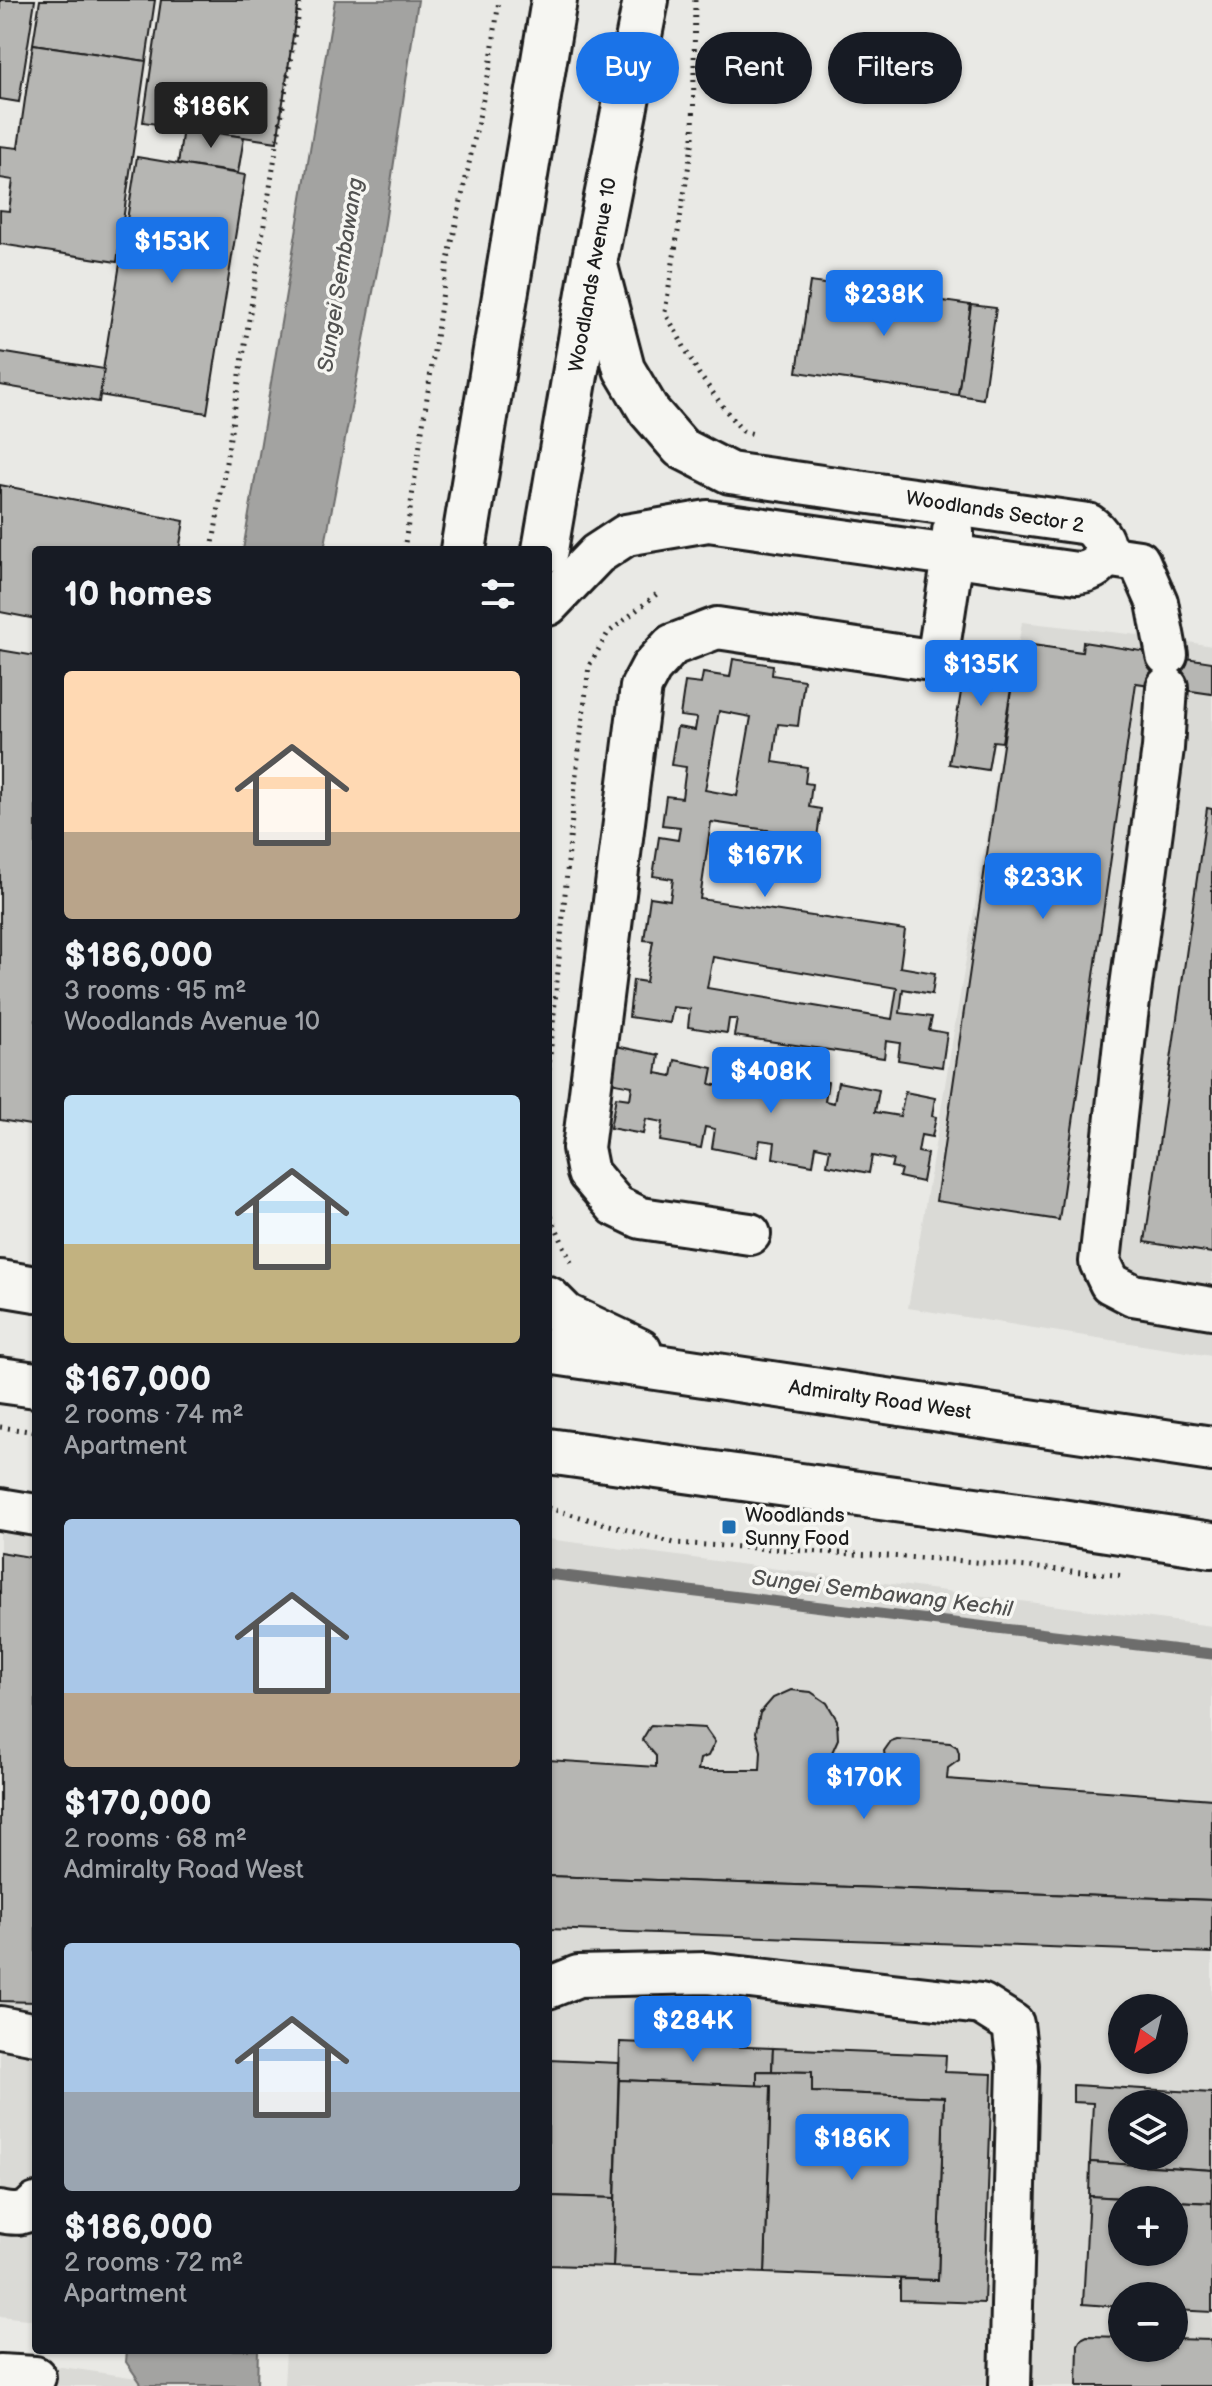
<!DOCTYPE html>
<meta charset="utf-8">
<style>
body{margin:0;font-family:"Balsamiq Sans",sans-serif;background:#20242c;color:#f1f3f6;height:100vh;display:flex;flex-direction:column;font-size:30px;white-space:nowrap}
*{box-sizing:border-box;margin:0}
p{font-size:26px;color:#9ea1a6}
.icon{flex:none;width:44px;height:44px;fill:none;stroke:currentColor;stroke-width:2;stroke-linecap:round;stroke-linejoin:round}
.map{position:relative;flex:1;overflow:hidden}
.sheet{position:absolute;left:32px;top:546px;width:520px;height:1808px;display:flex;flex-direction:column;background:#171b24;border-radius:8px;box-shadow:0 2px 6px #0004}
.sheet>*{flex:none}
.hud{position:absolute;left:576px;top:32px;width:516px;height:72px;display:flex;gap:16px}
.needle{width:52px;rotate:215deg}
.fabs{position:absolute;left:1108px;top:1994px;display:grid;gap:16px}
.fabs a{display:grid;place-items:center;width:80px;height:80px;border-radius:50%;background:#171b24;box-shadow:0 2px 6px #0004;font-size:40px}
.price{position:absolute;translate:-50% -68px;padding:0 18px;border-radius:8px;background:#1a73e8;color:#fff;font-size:26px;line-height:52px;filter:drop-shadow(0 2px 4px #0008)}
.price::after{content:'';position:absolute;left:50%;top:48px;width:24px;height:18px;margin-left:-12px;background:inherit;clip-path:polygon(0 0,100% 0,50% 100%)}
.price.on{background:#222;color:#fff}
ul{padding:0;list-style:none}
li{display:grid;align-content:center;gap:16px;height:424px;padding:0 32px}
li span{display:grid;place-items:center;height:248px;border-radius:8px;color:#555}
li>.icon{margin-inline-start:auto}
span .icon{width:144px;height:144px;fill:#fffc;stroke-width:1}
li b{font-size:34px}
h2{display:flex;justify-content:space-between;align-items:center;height:96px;padding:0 32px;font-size:34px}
.pill{padding:0 28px;border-radius:36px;background:#171b24;box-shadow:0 2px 6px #0004;font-size:28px;line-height:72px}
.pill.on{background:#1a73e8;color:#fff}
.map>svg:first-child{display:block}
</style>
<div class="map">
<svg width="1212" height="2386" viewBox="0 0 1212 2386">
<rect width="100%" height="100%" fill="#e9e9e5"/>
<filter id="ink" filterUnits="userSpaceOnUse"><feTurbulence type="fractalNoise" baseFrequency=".0125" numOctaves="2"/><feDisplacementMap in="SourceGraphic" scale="16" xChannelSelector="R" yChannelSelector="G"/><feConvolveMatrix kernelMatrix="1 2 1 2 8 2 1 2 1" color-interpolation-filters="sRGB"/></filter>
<g filter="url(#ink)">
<g fill="#dadad6" fill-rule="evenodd">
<path d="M1022 622 1165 638 1212 646V1356L908 1308Z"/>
<path d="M0 1487 36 1493V2320L0 2316Z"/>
<path d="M548 1539 1212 1626V2386H284L286 2350H548ZM1122 2008H1174V2060H1122ZM1122 2104H1174V2156H1122ZM1122 2200H1174V2252H1122ZM1122 2296H1174V2348H1122Z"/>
<path d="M0 2358 192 2386H0Z"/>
</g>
<g fill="#a3a3a1" stroke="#6d6d6c" stroke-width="2">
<path d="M335 0H418L381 250 324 550H243Z"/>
<path d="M127 2350H258L257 2386H141L140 2382 126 2362Z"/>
</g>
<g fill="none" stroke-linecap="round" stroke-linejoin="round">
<path stroke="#6d6d6c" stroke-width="11" d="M548 1574 1212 1654"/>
</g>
<g fill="#b6b6b3" stroke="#1c1c1c" stroke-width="2" fill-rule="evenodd">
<path d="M0 0H35L19 102 0 99Z"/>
<path d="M40 0H155L146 61 33 44Z"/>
<path d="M161 0H285L298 2 277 142 143 122Z"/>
<path d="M33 44 146 61 117 262 0 244V210L9 211 13 180 0 178V146L18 148Z"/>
<path d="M183 128 244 137 238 173 178 164Z"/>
<path d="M137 157 245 175 207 413 99 395Z"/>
<path d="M810 282 971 305 958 395 797 372Z"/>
<path d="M971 305 996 308 983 399 958 395Z"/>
<path d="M0 352 104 369 99 402 0 385Z"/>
<path d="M0 485 184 521 179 550H36V619L0 612Z"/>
<path d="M1083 642 1212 662V694L1136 683 1059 1220 936 1201 1018 643 1082 652Z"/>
<path d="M969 644 1009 651 1003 688 1011 689 1002 742 993 741 988 770 949 764Z"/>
<path d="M0 650 36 656V1126L0 1120Z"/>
<path d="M733 659 773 665 772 675 804 680 798 726 778 724 773 762 807 767 805 783 812 784 809 807 821 809 817 837 711 822 700 899 905 930 900 967 935 973 932 994 903 989 900 1013 932 1017 929 1030 947 1033 942 1067 898 1060 900 1043 886 1041 884 1058 734 1036 737 1019H729L727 1033 688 1027 690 1009 673 1007 670 1023 629 1017 633 980 646 982 653 941 644 940 650 897 670 900 673 879 653 876 659 837 678 840 680 827 662 825 666 796 682 798 686 767 671 765 677 727 695 730 697 718 680 716 685 682 701 684 703 673 730 677ZM719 711 751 717 737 796 705 790ZM713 957 897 988 892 1019 707 988Z"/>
<path d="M1207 808 1212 809V1253L1145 1242Z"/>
<path d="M616 1046 659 1055 656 1073 672 1076 675 1060 713 1068 710 1084 720 1086 724 1066 765 1073 761 1090 784 1094 788 1075 828 1082 825 1101 834 1103 838 1082 879 1090 875 1112 900 1116 905 1092 935 1098 932 1116 936 1117 932 1137 921 1135 918 1152 927 1154 922 1182 899 1177 901 1169 891 1167 893 1160 872 1156 869 1173 827 1165 830 1149 816 1146 813 1165 773 1158 775 1142 760 1140 757 1157 712 1148 715 1129 705 1127 701 1148 660 1141 663 1122 646 1119 643 1134 610 1128 616 1097 630 1099 632 1086 610 1082Z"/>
<path d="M0 1552 36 1558V2002L0 2001Z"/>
<path d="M791 1690 811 1692 827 1703 837 1720 838 1739 830 1757 829 1773 895 1779 897 1769 885 1758 884 1751 891 1741 897 1739 950 1743 957 1747 959 1753V1760L948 1768 947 1779 1212 1799V1900L548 1876V1760L656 1767V1756L642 1740 651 1725 705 1728 715 1742 708 1756 700 1759 698 1770H760L761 1751 756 1732 760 1713 773 1698Z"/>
<path d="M548 1876 1212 1900V1953L548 1929Z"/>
<path d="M620 2042 773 2048 772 2071H757V2086L619 2080Z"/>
<path d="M773 2048 946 2055 945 2072 992 2074 984 2303 900 2300V2279L938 2280 944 2097 812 2092V2072L772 2071Z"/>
<path d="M548 2060 619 2063 615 2198 548 2196Z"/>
<path d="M757 2071 812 2072V2092L944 2097 938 2280 765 2273 771 2086H757Z"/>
<path d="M619 2080 771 2086 765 2273 613 2267Z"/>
<path d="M1073 2085 1212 2093V2170L1090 2162 1093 2103 1073 2102ZM1122 2104H1174V2156H1122Z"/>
<path d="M1090 2162 1212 2170V2203L1089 2196Z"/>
<path d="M548 2196 615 2198 613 2267 548 2265Z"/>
<path d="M1089 2196 1152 2200H1122V2252H1174V2201L1212 2203V2312L1174 2310V2296H1122V2307L1083 2304Z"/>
<path d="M1087 2336 1122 2337V2348H1174V2339L1212 2340V2386H1077L1078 2345 1081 2339Z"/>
</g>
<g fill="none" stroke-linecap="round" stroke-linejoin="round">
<defs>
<g id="minor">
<path d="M1105 556 1139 561 1157 602 1167 655"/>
<path d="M548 605 597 554 626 535 708 521 1077 573C1110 570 1113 541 1088 524L730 473 681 448 649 411 624 369 595 258"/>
<path d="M1167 687 1163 748 1127 1016 1100 1262 1110 1283 1133 1295 1212 1308"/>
<path d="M750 1234 641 1218 616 1206 588 1173 583 1148 641 687 651 668 672 645 717 628 937 661 953 556V531"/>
<path d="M0 1509 36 1515"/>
<path d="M548 1988 578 1976 706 1973 981 2004 1013 2024 1018 2065 1010 2386"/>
<path d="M0 2027 36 2034"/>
<path d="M0 2212C15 2215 25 2216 36 2204"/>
<path d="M0 2375 35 2377"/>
</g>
<g id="major">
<path d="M463 550 554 0"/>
<path d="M545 550 595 258 646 0"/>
<path d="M0 1283 36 1289"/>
<path d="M548 1299 565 1316 639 1351"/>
<path d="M548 1351 1212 1449"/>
<path d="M0 1380 36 1385"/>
<path d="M548 1451 1061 1522 1212 1545"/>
</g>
</defs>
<use href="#minor" stroke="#1c1c1c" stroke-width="46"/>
<use href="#major" stroke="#1c1c1c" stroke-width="50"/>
<g stroke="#1c1c1c" stroke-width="5" stroke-dasharray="2 6" stroke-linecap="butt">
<path d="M695 0 693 139 665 312 699 374 733 420 743 431 757 435"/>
<path d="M212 550 300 0"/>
<path d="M404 550 447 265 490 67 499 0"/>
<path d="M548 1078 576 775 589 666 608 633 658 593"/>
<path d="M548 1209 573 1267"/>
<path d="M0 1427 36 1432"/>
<path d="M548 1508 674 1543 953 1560 1125 1576"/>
</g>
<use href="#minor" stroke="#f6f6f2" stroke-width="40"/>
<use href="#major" stroke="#f6f6f2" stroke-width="44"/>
</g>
</g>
<rect fill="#1f6fb2" stroke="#f6f6f2" stroke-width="3" x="721" y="1519" width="16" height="16" rx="4"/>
<g text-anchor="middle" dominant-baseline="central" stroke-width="7" stroke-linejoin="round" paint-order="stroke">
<g font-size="20" fill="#1c1c1c" stroke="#f6f6f2">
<text transform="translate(593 275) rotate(-80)">Woodlands Avenue 10</text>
<text transform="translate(995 512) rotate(9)">Woodlands Sector 2</text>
<text transform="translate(880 1400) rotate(8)">Admiralty Road West</text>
</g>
<g font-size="20" fill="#1c1c1c" stroke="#f6f6f2" text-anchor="start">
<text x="745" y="1516">Woodlands<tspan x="745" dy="23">Sunny Food</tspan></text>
</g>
<g font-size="22" font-style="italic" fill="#525251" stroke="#f6f6f2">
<text transform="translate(341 275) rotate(-81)">Sungei Sembawang</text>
<text transform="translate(882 1594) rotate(7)">Sungei Sembawang Kechil</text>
</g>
</g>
</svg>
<div class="fabs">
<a><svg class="needle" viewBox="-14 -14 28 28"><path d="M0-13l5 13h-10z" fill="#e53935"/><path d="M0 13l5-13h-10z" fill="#9ea1a6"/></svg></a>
<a><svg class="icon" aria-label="layers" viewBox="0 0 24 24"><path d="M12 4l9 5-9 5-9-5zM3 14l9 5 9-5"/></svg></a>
<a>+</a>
<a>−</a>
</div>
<b class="price on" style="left:211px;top:150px">$186K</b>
<b class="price" style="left:172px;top:285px">$153K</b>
<b class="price" style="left:884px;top:338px">$238K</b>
<b class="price" style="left:981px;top:708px">$135K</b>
<b class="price" style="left:765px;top:899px">$167K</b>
<b class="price" style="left:1043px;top:921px">$233K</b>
<b class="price" style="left:771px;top:1115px">$408K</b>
<b class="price" style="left:864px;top:1821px">$170K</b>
<b class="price" style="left:693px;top:2064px">$284K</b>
<b class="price" style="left:852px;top:2182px">$186K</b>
<div class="hud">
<a class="pill on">Buy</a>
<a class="pill">Rent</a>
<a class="pill">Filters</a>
</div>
<section class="sheet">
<h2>10 homes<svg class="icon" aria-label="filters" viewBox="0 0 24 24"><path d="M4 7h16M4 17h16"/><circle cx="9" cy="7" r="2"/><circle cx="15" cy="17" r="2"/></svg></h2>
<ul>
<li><span style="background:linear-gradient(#ffd9b3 65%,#b9a48a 0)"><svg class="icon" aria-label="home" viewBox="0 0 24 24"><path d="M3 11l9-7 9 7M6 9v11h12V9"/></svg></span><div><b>$186,000</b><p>3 rooms · 95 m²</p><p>Woodlands Avenue 10</p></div></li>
<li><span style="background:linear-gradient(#bfe0f5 60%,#c2b280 0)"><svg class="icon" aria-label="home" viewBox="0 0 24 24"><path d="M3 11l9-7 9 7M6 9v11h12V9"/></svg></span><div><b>$167,000</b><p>2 rooms · 74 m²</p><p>Apartment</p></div></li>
<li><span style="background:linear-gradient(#a9c7e8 70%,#b9a48a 0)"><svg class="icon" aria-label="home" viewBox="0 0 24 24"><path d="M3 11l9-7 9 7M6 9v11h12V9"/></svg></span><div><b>$170,000</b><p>2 rooms · 68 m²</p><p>Admiralty Road West</p></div></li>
<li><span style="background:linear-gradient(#a9c7e8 60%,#9aa5b1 0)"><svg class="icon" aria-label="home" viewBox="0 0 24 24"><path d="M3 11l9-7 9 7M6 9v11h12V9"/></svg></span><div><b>$186,000</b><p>2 rooms · 72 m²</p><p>Apartment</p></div></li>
</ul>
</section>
</div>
